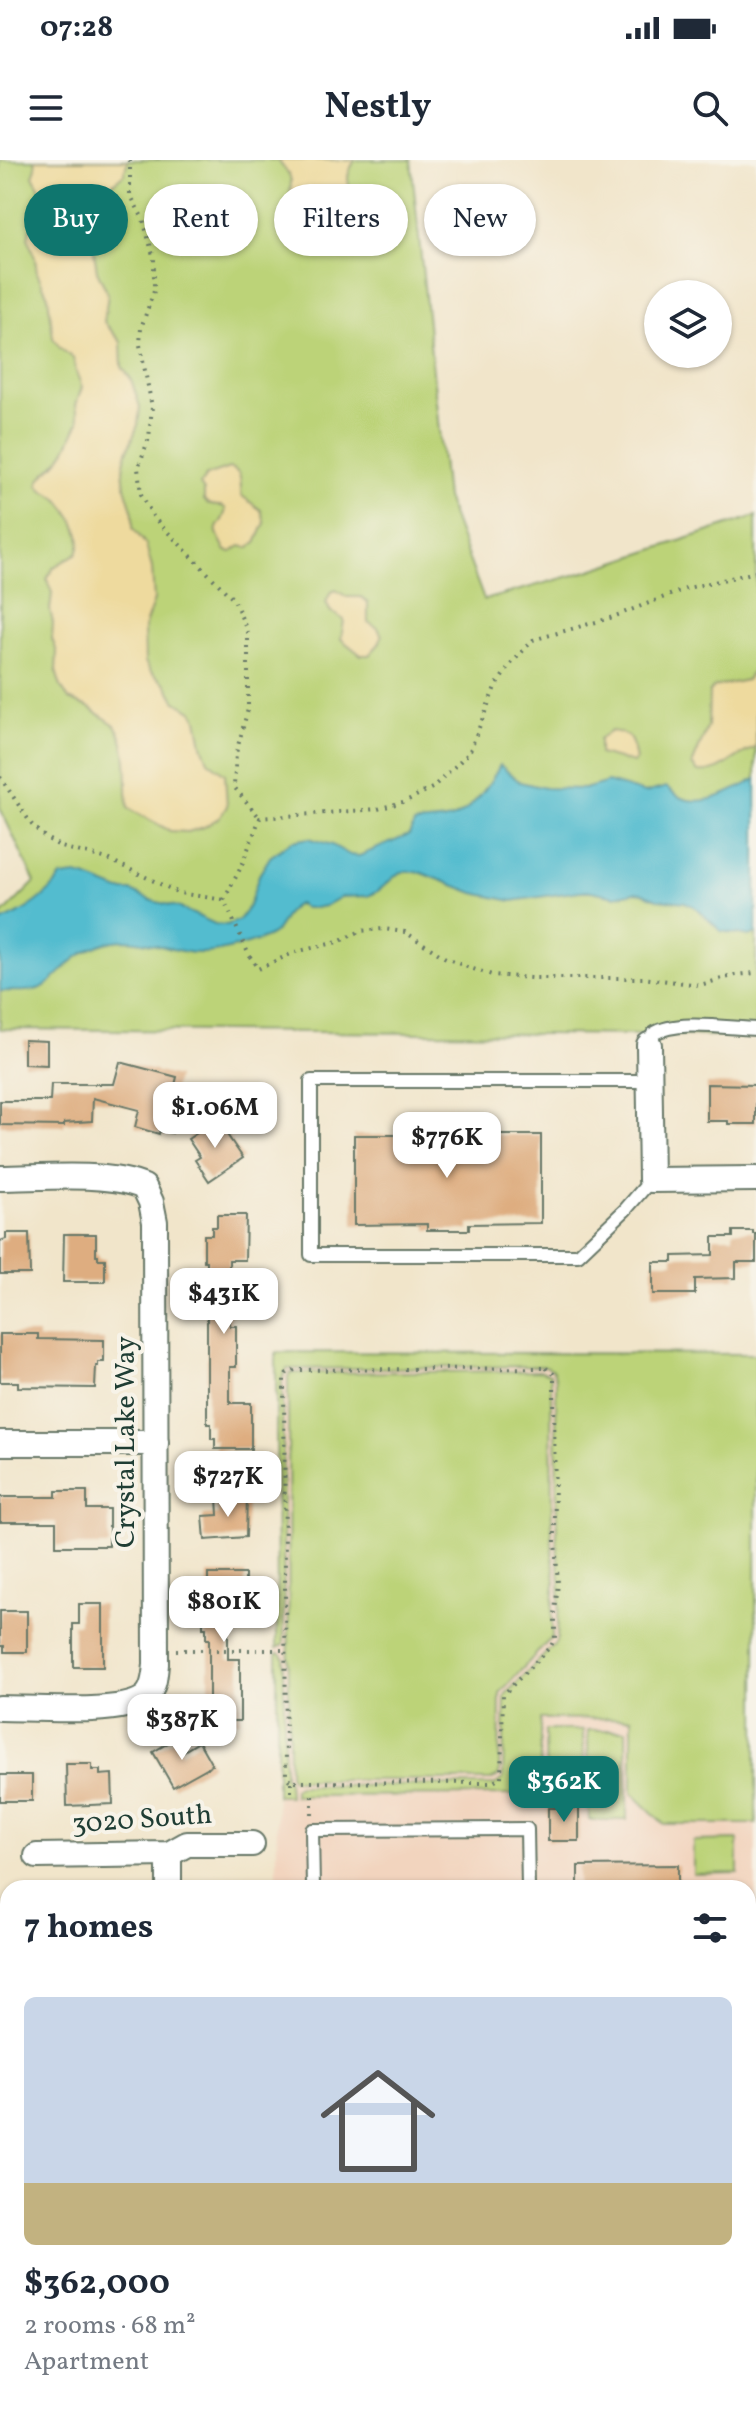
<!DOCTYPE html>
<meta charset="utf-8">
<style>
body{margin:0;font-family:Vollkorn,serif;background:#f6f6f7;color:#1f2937;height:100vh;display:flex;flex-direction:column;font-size:30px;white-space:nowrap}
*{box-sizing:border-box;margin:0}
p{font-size:26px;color:#747a83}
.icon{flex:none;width:44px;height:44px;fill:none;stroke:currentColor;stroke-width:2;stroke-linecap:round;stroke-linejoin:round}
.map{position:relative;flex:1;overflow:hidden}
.drawer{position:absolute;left:0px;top:1720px;width:756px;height:536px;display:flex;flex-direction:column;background:#fff;border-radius:24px 24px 0 0;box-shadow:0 2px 6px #0004}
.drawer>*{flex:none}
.hud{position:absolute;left:24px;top:24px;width:708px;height:72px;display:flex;gap:16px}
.tools{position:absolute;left:644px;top:120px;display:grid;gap:16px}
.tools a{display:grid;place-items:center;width:88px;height:88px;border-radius:50%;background:#fff;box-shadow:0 2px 6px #0004;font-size:40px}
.price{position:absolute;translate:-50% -68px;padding:0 18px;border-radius:16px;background:#fff;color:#222;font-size:26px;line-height:52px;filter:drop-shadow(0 2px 4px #0008)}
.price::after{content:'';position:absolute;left:50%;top:48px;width:24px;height:18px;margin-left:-12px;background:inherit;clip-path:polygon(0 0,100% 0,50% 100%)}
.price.active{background:#0f766e;color:#fff}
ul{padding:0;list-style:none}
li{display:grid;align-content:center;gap:16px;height:424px;padding:0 24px}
li span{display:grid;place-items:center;height:248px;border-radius:12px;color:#555}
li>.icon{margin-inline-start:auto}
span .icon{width:144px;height:144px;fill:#fffc;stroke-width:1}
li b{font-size:34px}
h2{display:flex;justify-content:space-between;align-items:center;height:96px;padding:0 24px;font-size:34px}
.chip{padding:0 28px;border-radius:36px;background:#fff;box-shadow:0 2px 6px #0004;font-size:28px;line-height:72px}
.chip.active{background:#0f766e;color:#fff}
.status{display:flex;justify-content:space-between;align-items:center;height:56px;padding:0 40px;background:#fff;direction:ltr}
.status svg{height:22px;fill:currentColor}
header{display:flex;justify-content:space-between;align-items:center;height:104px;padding:0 24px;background:#fff;font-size:36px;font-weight:700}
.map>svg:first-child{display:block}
</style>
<div class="status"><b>07:28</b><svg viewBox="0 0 49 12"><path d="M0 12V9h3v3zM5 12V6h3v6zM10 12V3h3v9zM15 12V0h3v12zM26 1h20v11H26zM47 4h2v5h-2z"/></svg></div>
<header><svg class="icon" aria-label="menu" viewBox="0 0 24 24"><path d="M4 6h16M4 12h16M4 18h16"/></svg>Nestly<svg class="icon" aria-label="search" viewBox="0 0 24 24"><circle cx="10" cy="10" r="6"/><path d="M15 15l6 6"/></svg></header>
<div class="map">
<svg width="756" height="2256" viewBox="0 0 756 2256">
<rect width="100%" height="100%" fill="#f7f3e8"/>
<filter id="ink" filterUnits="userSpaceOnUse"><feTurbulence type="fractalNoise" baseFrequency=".0125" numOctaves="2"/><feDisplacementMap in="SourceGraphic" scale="16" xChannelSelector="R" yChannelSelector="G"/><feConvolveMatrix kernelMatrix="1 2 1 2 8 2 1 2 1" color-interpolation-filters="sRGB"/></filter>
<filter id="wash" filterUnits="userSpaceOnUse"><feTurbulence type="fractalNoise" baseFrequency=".006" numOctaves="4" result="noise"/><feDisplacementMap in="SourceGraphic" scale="32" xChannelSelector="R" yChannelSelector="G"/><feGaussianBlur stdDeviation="1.8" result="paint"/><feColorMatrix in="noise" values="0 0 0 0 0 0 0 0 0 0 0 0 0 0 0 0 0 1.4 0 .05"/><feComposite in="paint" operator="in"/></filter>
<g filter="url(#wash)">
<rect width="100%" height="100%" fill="#f1e5ca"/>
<path fill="#f2d4be" d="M276 1192 756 1194V2171H748V1728H277Z"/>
<g fill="#bcd378" stroke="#6e8856" stroke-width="2">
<path d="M0 0H411L446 338 484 440 588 411 756 356V876L0 869V757L35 722 0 648Z"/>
<path d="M276 1192 756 1194V1664H664L632 1633V1558L540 1559V1635L294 1636V1629L299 1626 491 1625 496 1624 503 1619 505 1535 555 1484 557 1478 560 1423 557 1382 556 1220 553 1210 546 1206 287 1209 282 1219 284 1485 277 1488Z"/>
<path d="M541 1211 550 1214 551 1220 552 1382 555 1423 552 1451V1477L500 1533 499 1616 491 1620H293L289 1615 288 1217 290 1213H295Z"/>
<path d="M277 1493H281L284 1497V1616L288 1622 289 1636H277Z"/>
<path d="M545 1570H583L584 1630H546Z"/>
<path d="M588 1570H626L627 1660H589Z"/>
<path d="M738 1680V1713L693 1714V1681Z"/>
<rect x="748" y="1965" width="8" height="53"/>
</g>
<g fill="#eeda9e" stroke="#868c69" stroke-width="2">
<path d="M35 0H128L124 14 111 25 108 48 102 56 94 91 97 111 108 134 104 162 121 182 122 207 131 219 140 247 138 265 126 294 123 309 125 327 133 353V368L146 385 152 408 154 440 144 468 145 502 151 512 166 524 175 540 193 552 197 559 202 585 208 601 225 614 227 646 220 657 204 667 188 672 170 671 128 648C125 621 131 589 115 565L88 547 69 539 61 527 56 511 57 492 52 479 53 463 50 450 52 433 47 419 54 407 77 393C86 375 70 353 59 340 52 333 44 334 38 325 41 314 48 312 55 304 68 292 71 276 79 262L76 245 82 227 76 212 73 198 60 188 53 178 48 136 37 113 35 98 28 78 30 69 38 61V49L42 32 33 16 36 8Z"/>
<path d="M277 0H355C352 6 348 11 348 18 348 38 364 47 357 69L349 74H337L329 90 323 96 315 94 309 85 294 84 291 82 286 51 290 37 291 21 289 14Z"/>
<path d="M229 308C245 311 239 325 242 336L261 350 265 363 257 381 248 388 241 386 231 392 226 391C208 358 220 375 226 349L222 346C213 345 210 347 204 340V331L200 325 206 316Z"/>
<path d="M336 430 347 437H361L368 442V462L378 468 382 476 379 484 369 495H361L341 479 344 460 330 451 326 442 331 432Z"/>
<path d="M756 507V588C735 593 723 615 698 612L692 605 708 566 709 532 714 527 746 520Z"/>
<path d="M611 571C633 573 632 582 636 600L633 603 599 594V579Z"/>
</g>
<path fill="#52bccf" stroke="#387c82" stroke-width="2" d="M500 605 520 622 545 628 584 629 608 622 645 633 666 627C671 630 676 636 682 638 705 648 736 629 756 619V773L750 776 721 771 695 747 685 742 657 739 643 733 635 732 615 736 591 731H580L512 741 474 733 422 713 407 711 399 713 377 732 368 736 341 737 325 746 315 748H305L298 744C285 750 284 762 275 772 266 781 219 792 205 793 170 795 137 771 102 784 91 788 79 795 70 803 62 810 53 822 43 827 30 833 14 831 0 831V762C25 752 46 738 61 717L76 715 85 717 120 731H131L153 741 178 747 215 764 227 765 239 760 249 746 259 715 270 697 292 681 309 678 332 685 350 695 359 696 409 675 414 664C426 660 441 663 453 658 472 650 491 623 500 605Z"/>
<g id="blocks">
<g fill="#dead80">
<path d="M24 880 47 881V905L24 904Z"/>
<path d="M120 902 177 917 169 949 177 951 172 973 160 970 159 974 135 967 139 950 93 938 92 961 64 963V966L0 965V941H50L51 924H114Z"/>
<path d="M707 924 756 925V964H728V961H707Z"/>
<path d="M217 960 243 998 209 1021 195 1000 200 997 188 979Z"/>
<path d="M469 970V975H541V1063L469 1064V1070H427V1064L354 1065V975H427V971Z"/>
<path d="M217 1055H246L245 1100H229L230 1166H236V1207H230V1243H251V1289H215V1279H211V1264H207V1101H204V1075H212V1067H217Z"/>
<path d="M733 1071H753V1074H756V1102H736V1118L695 1119V1134H653V1102H673V1096L713 1095V1077H733Z"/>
<path d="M6 1073H29L30 1114H0V1081L6 1079Z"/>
<path d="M64 1074H96V1095H98V1099H105V1122H63Z"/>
<path d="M0 1174H38V1179L104 1180V1202H98V1206H96L95 1228 18 1227V1222H0Z"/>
<path d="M56 1331H87V1349H109V1386H56V1362H0V1337H56Z"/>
<path d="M247 1335 246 1377 205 1380 203 1356 218 1355 217 1337Z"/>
<path d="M208 1414H245V1458H228V1499H240V1561H209V1479H206V1468H203V1444H208Z"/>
<path d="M79 1444H103V1507H73V1464H79Z"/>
<path d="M0 1451H27V1492H4V1486H0Z"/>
<path d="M175 1579 182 1592 199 1582 212 1605 173 1627 153 1592Z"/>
<path d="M66 1604H92V1610H100V1615L112 1614 113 1644 67 1646Z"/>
<rect x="0" y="1615" width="32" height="26"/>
<rect x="548" y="1648" width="31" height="33"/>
<path d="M678 1705V1728H578V1706Z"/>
</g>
</g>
</g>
<g filter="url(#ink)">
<use href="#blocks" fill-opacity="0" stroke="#687868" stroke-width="2"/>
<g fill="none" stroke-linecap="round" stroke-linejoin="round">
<defs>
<g id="service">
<path d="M649 885 653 874C677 859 727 868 756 869"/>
<path d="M649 921H311V1095H578L625 1050 651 1020"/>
<path d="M313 1728 312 1670 527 1669 528 1728"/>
</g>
<g id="minor">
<path d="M649 885 651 1020 756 1019"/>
<path d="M0 1018C41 1018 109 1011 144 1027L151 1042 155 1062 156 1504C155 1516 154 1531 144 1538 122 1555 31 1548 0 1548"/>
<path d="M0 1283H156"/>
<path d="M37 1696 169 1694 187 1684H252"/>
<path d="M169 1728V1694"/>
<path d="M209 2248V2256"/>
</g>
<g id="secondary">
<path d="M748 2201H756"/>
<path d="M0 2203H8"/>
</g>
</defs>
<use href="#service" stroke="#687868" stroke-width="16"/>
<use href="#minor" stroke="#687868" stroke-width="28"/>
<use href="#secondary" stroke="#687868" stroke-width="36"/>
<g stroke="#687868" stroke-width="4" stroke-dasharray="2 6" stroke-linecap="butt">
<path d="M130 0V34L143 59 154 99V131L141 168 140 185 152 247 149 278 138 308 141 334 154 358 234 440 248 473V549L236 593 234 627 260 658"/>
<path d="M756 412 688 428 610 458 533 480 511 504 495 527 469 593 432 628 406 641 378 649 260 658 241 707 224 740 249 795 258 809 295 792 338 782 361 771 383 769 405 772 444 797 467 807 492 815 531 818H643L700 825 736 815 756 813"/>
<path d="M0 617 32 665 46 678 61 687 108 699 179 733 224 740"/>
<path d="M546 1208 554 1214V1220L555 1382 558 1423 555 1452V1478L551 1486 503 1535 501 1618 491 1623 291 1622 286 1616 284 1219 287 1213 295 1210Z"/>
<path d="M176 1490H286"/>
<path d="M291 1622V1636"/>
<path d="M312 1636V1654"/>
<path d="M748 2119 756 2127"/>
</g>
<use href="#service" stroke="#fff" stroke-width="12"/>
<use href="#minor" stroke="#fff" stroke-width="24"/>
<use href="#secondary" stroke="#fff" stroke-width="32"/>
</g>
</g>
<g text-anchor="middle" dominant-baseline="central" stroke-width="8" stroke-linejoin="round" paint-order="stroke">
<g font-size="28" fill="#1f3d34" stroke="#f7f3e8">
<text transform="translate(126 1282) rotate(-90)">Crystal Lake Way</text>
<text transform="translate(142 1660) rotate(-4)">3020 South</text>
</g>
</g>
</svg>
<div class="tools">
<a><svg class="icon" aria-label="layers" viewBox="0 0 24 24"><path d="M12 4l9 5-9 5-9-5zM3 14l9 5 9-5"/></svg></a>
</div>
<b class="price" style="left:215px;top:990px">$1.06M</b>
<b class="price" style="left:447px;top:1020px">$776K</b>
<b class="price" style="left:224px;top:1176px">$431K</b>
<b class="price" style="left:228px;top:1359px">$727K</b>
<b class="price" style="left:224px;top:1484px">$801K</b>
<b class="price" style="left:182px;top:1602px">$387K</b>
<b class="price active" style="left:564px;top:1664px">$362K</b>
<div class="hud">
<a class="chip active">Buy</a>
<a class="chip">Rent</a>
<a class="chip">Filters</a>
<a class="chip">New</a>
</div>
<section class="drawer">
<h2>7 homes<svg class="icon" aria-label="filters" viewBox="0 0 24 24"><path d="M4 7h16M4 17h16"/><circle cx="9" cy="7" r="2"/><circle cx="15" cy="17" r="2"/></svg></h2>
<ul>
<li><span style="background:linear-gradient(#c9d6e8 75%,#c2b280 0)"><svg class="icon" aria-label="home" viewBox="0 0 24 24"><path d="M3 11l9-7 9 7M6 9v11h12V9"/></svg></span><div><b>$362,000</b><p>2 rooms · 68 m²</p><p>Apartment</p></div></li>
</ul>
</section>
</div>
